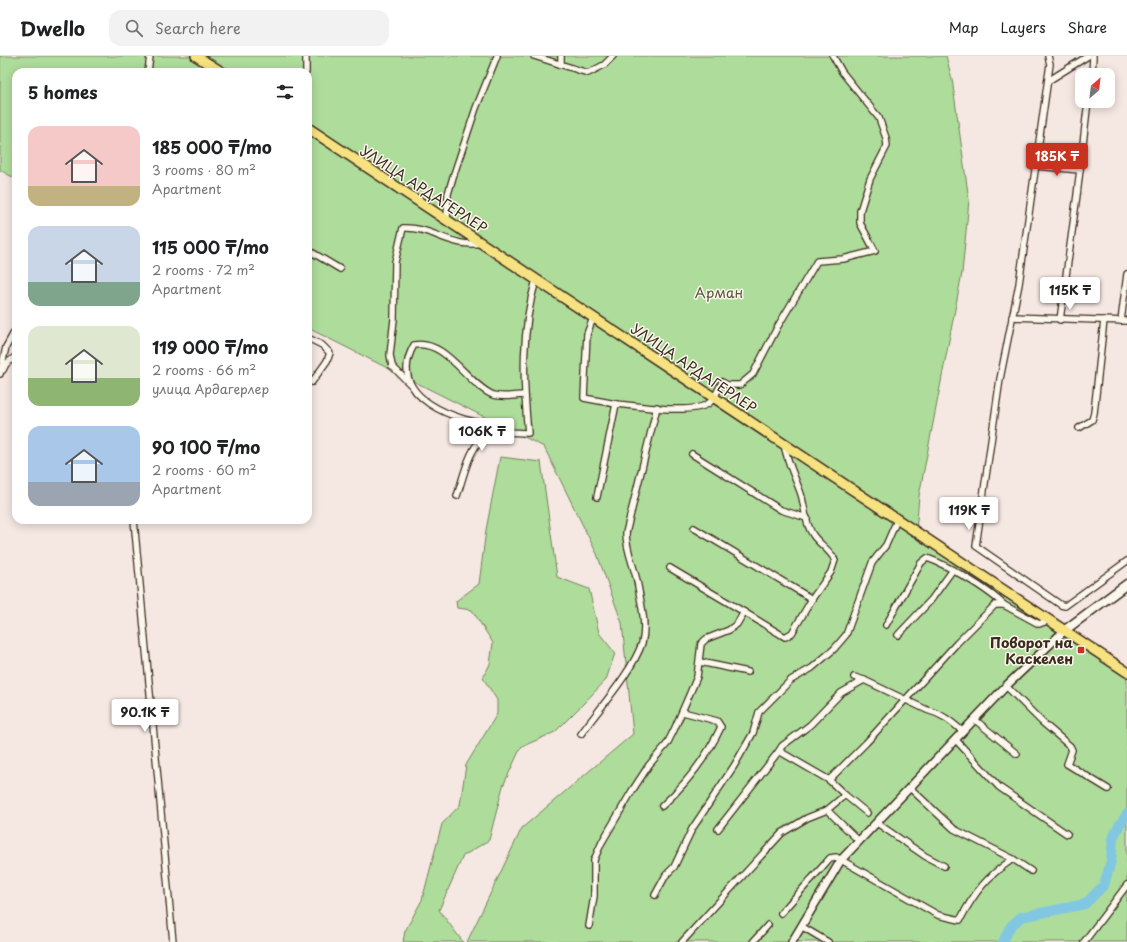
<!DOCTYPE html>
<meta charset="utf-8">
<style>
body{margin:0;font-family:"Playpen Sans",sans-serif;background:#f2f2f2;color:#202124;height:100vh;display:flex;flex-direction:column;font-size:15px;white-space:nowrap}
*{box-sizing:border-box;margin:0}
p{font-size:13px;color:#757577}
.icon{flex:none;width:22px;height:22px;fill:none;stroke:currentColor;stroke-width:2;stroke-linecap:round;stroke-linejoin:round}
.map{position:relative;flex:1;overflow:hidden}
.drawer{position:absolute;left:12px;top:12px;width:300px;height:456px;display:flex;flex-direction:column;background:#fff;border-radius:12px;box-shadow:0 2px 10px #0003}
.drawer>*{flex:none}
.needle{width:26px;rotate:28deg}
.controls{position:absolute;left:1075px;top:12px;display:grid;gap:8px}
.controls a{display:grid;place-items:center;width:40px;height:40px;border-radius:8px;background:#fff;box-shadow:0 2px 10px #0003;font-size:20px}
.price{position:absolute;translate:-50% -34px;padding:0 9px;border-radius:4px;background:#fff;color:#222;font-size:13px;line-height:26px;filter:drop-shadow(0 1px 2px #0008)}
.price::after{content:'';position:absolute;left:50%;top:24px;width:12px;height:9px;margin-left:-6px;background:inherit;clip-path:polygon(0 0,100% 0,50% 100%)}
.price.current{background:#c8321e;color:#fff}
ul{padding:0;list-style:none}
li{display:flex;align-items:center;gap:12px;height:100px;padding:0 16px}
li span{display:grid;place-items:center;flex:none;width:112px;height:80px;border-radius:12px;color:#555}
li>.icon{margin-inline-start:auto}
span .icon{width:48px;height:48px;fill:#fffc;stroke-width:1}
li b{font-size:17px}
h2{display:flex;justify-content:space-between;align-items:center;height:48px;padding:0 16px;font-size:17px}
header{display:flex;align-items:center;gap:24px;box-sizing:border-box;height:56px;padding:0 20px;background:#fff;border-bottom:1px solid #e0e0e0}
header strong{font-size:19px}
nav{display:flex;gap:22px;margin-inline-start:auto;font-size:14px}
.search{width:280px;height:36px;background:#f2f2f2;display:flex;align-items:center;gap:10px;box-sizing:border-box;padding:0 14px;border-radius:12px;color:#757577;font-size:15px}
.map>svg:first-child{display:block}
</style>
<header>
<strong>Dwello</strong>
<div class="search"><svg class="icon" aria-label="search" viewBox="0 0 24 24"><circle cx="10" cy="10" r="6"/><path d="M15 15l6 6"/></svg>Search here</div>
<nav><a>Map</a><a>Layers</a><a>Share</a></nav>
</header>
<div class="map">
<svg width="1127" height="886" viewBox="0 0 1127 886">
<rect width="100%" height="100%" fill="#f5e7e2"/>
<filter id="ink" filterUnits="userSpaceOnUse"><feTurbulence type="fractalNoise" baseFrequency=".025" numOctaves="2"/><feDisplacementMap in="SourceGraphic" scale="8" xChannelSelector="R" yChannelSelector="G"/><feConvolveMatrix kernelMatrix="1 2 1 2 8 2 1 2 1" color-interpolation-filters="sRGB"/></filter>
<g filter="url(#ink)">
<g fill="#aedc9b" stroke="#74835c">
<path d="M0 0H946L952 23 969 144 962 217 919 440 916 476 1127 616V886H467L522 772 633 678 622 567 597 498 544 391 308 272V16H16V123L0 114Z"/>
<path d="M500 401 541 406 557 521 589 533 599 577 615 597 606 624 583 648 555 676 521 691 503 730 489 784 463 800 439 854 463 886H403L405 875 422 844 442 768 460 749 466 709 497 658V644L483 622 490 608 493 587 472 554 457 552 456 545 479 528 486 474Z"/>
</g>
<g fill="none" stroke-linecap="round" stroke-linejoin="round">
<path stroke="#81c7e2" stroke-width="10" d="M1003 886 1010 871 1021 861 1085 848 1104 829 1111 805 1113 782 1120 768 1127 758"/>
<defs>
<g id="minor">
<path d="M306 0V16"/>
<path d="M534 0 588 17 604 9 613 0"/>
<path d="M1048 0 1050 8 1019 228 1000 323 976 490 1061 549 1065 550 1127 505"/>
<path d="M561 9V0"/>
<path d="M148 16 150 0"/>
<path d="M1092 19 1093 0"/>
<path d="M1048 25 1088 0"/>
<path d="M308 52V53"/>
<path d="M1036 110 1080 114"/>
<path d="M447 165 448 138 453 121 476 52 497 0"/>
<path d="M308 194 340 213"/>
<path d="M1012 261 1127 265"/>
<path d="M593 262 587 278 584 342 616 348"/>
<path d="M1060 264 1077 139 1088 45"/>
<path d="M1121 265 1127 218"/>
<path d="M308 282 322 289 330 297 327 305 312 326"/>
<path d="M3 314 6 308 16 300"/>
<path d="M0 318 6 291 16 273"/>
<path d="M410 328 392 310 390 299 394 263 395 206 403 172C430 170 453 193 481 187"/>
<path d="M498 370C458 366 384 342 414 289 446 283 467 328 493 339 503 342 514 339 524 339"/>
<path d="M1079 372 1092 364 1094 357 1104 264"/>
<path d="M692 398 781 454 807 462"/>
<path d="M457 440C463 423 470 387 487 379 499 374 515 377 528 377 523 326 521 274 536 224"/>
<path d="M597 441 616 348C637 350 694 359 709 347 716 342 718 333 722 326L728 329H740L753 318 778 270 817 205 843 203 875 195 860 167V155L870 123 887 90 886 82 879 62 842 16 833 0"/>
<path d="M134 464 173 886"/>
<path d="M694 472 812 543 831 516 835 504C830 494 819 488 813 479 805 468 805 451 801 438 795 421 787 406 784 388"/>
<path d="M744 556 785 581 792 577 812 543"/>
<path d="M886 569 921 507 927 502C948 509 989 534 1004 549"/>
<path d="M898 579 931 544 952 515"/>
<path d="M700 606 748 616"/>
<path d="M854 621 864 624"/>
<path d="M1006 630 1042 666 1070 690 1072 694 1067 708 1108 733"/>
<path d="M974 663 1017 698"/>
<path d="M581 678C598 654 633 615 642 587 647 570 641 547 638 530 635 511 626 496 626 477L657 351"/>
<path d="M955 683 999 731 1067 778"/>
<path d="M779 695 782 690 810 669 841 637 864 624 927 654C942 658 951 665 962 675"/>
<path d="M845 739 867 757"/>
<path d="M662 750C686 728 707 701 721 671L717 665 683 656"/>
<path d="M827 754 845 739 829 724"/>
<path d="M877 767 925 800 944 810"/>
<path d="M718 773 779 695 829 724 866 687 957 587 995 549H1004L1039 568 1050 564"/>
<path d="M1013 803 1031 815"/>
<path d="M655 839 666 819 674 811 692 773 734 710 753 677 759 656 791 624 812 612 834 593 846 579 872 507 886 489 897 464"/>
<path d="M781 857 824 809 830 802 836 801 938 859 960 864C974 837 987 820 1013 803L954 773 910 732"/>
<path d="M589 870 594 840V804L602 786 632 735 649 709 667 688 674 674 697 621 701 588 706 583 729 574 737 568 744 556 670 512"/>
<path d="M801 870 828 886"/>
<path d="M682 886 782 777 807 762 827 754 859 785"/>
<path d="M753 886 768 869"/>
<path d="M1084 886 1127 829"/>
</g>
<path id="tertiary" d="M792 886 841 804 1006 630 1065 574"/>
<path id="secondary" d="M1065 574 1127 528"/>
<g id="primary">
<path d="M196 0 222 16"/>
<path d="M308 72 1127 616"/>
</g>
</defs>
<use href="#minor" stroke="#3b2a1e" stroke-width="8"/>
<use href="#tertiary" stroke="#3b2a1e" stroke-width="10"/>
<use href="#secondary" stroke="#3b2a1e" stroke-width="11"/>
<use href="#primary" stroke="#3b2a1e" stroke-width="12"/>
<use href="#minor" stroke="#fbf7ec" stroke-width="5.5"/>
<use href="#tertiary" stroke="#fbf7ec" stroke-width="7"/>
<use href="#secondary" stroke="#fbf7ec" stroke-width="8"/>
<use href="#primary" stroke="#f7e281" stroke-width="9"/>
</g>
</g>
<rect fill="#c8321e" stroke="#fbf7ec" stroke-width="1.5" x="1077" y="590" width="8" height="8" rx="2"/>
<g text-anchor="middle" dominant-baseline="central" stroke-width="3" stroke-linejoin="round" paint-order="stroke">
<g font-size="14" fill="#3b2a1e" stroke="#fbf7ec">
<text transform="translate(424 133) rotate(33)">УЛИЦА АРДАГЕРЛЕР</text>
<text transform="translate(694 312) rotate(34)">УЛИЦА АРДАГЕРЛЕР</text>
</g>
<g font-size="14" fill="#58563d" stroke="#fbf7ec">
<text x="719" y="236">Арман</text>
</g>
<g font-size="14" font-weight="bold" fill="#3b2a1e" stroke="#fbf7ec" text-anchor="end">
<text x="1073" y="586">Поворот на<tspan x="1073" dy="16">Каскелен</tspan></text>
</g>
</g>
</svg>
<div class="controls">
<a><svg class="needle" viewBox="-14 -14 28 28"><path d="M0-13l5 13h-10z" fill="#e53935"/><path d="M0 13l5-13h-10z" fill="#757577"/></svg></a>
</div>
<b class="price current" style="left:1057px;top:121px">185K ₸</b>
<b class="price" style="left:1070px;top:255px">115K ₸</b>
<b class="price" style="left:482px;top:396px">106K ₸</b>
<b class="price" style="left:969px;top:475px">119K ₸</b>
<b class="price" style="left:145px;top:677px">90.1K ₸</b>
<section class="drawer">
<h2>5 homes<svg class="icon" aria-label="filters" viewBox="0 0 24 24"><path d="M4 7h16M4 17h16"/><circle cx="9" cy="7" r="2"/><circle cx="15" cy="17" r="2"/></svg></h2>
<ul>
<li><span style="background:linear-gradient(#f6c9c9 75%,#c2b280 0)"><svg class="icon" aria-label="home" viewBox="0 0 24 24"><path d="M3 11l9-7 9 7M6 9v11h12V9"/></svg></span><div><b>185 000 ₸/mo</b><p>3 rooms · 80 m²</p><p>Apartment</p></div></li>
<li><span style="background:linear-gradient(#c9d6e8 70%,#7fa58c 0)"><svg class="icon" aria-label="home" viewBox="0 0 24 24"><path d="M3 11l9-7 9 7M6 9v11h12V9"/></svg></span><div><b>115 000 ₸/mo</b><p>2 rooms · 72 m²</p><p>Apartment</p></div></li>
<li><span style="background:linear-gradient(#dfe7d0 65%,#8fb573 0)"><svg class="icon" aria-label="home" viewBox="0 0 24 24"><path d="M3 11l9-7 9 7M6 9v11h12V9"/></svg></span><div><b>119 000 ₸/mo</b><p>2 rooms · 66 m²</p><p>улица Ардагерлер</p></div></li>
<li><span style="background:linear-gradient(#a9c7e8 70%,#9aa5b1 0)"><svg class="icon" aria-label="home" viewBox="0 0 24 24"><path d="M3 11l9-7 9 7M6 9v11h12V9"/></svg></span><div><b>90 100 ₸/mo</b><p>2 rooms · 60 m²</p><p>Apartment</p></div></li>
</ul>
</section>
</div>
